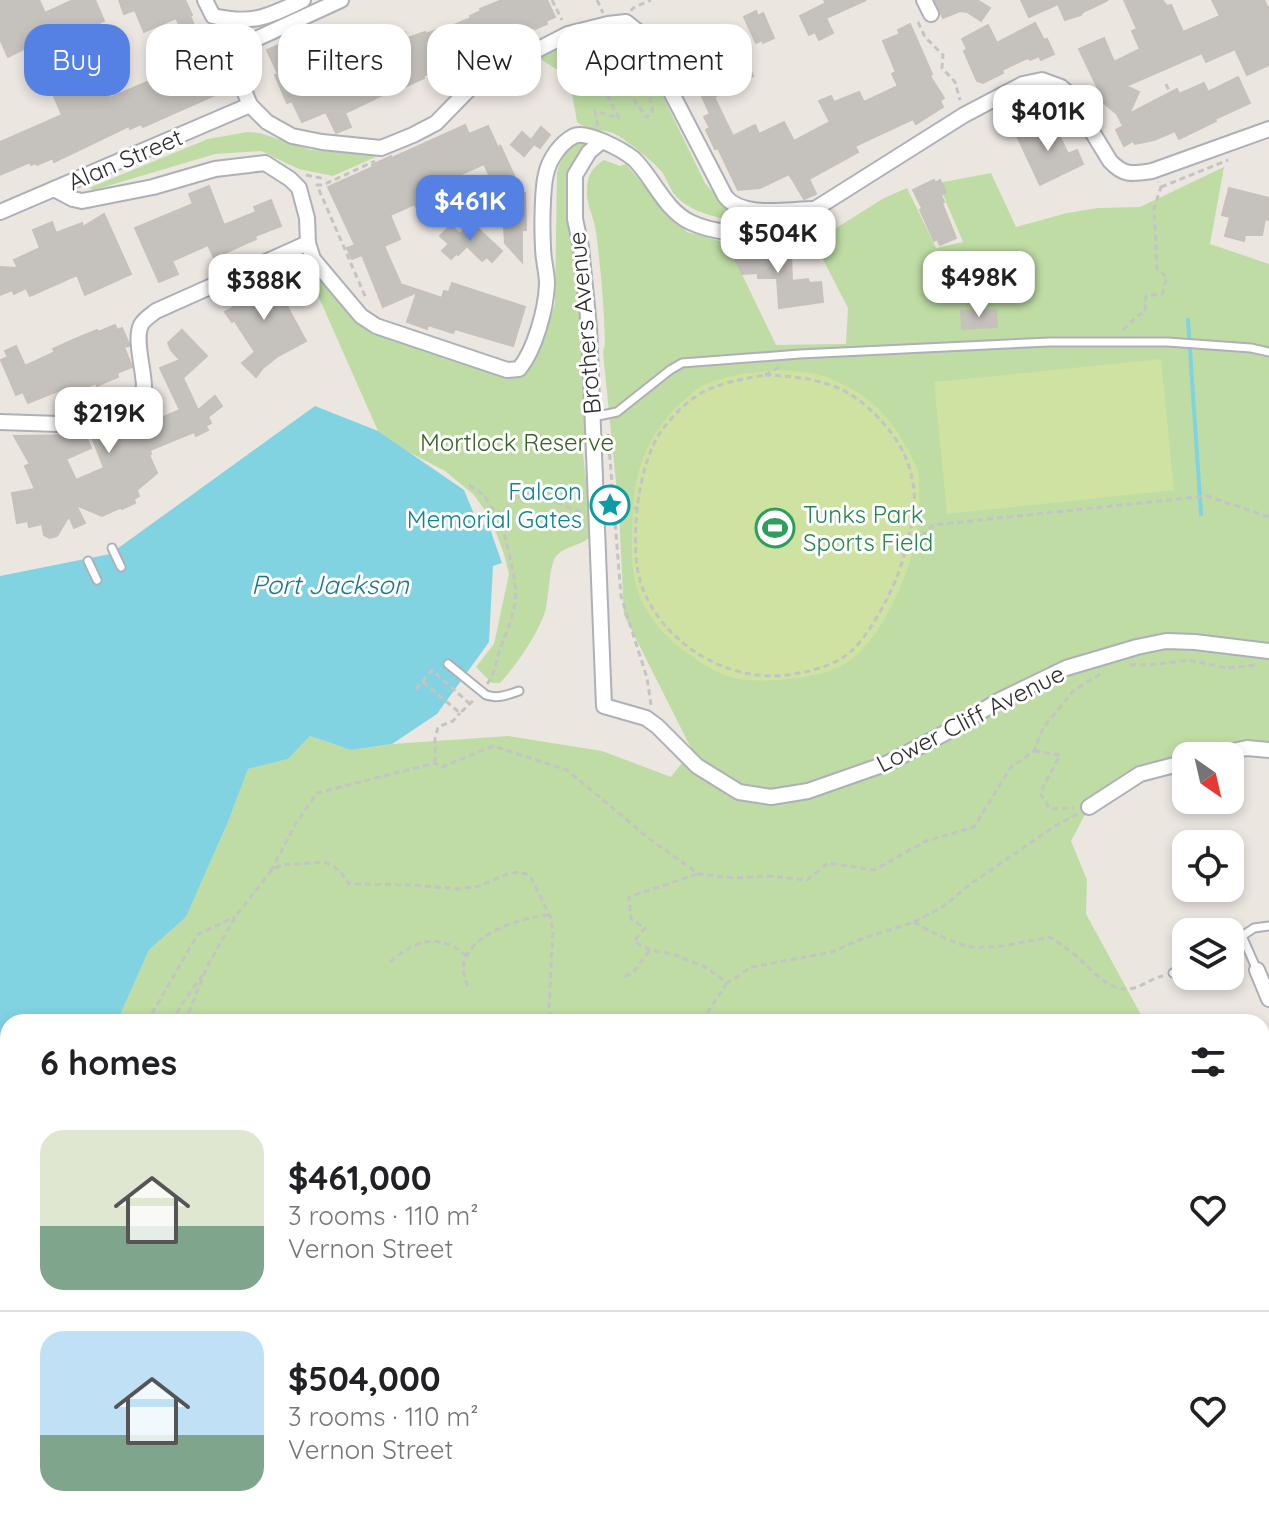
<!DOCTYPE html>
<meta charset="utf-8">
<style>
body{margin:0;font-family:Quicksand,sans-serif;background:#f2f2f2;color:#202124;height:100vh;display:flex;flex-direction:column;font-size:30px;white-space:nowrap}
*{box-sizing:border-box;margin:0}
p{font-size:26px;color:#757577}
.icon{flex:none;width:44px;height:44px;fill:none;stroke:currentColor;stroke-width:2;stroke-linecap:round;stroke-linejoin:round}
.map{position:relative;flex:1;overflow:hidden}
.details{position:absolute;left:0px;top:1014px;width:1270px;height:512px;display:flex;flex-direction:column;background:#fff;border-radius:24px 24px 0 0;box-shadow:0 4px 12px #0003}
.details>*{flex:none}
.guide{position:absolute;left:24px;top:24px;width:800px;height:72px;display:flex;gap:16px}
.needle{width:52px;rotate:146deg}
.buttons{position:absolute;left:1172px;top:742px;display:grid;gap:16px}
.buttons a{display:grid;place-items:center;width:72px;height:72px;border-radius:16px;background:#fff;box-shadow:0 4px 12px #0003;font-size:40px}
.price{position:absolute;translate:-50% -68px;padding:0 18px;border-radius:16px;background:#fff;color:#222;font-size:26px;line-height:52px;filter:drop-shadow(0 2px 4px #0008)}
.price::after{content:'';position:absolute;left:50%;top:48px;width:24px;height:18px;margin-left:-12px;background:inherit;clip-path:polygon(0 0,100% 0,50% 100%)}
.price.on{background:#5581e5;color:#fff}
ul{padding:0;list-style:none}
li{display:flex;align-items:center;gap:24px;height:200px;padding:0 40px}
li+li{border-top:2px solid #e0e0e0}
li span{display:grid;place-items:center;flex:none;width:224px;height:160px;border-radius:24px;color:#555}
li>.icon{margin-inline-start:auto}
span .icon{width:96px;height:96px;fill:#fffc;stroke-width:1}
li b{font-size:34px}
h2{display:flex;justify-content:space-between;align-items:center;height:96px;padding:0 40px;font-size:34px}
.tag{padding:0 28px;border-radius:24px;background:#fff;box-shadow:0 4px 12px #0003;font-size:28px;line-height:72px}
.tag.on{background:#5581e5;color:#fff}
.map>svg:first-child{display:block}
</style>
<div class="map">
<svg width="1269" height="1526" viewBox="0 0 1269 1526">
<rect width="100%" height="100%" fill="#ece6e1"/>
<path fill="#ece1d3" d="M1269 1372V1526H1235L1231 1518H1262V1376Z"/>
<g fill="#bedca4">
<path d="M614 29 627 33 641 51 705 183 723 204 786 214C754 226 698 222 674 194 669 187 667 179 662 172 654 163 643 154 634 147 627 142 620 136 613 133 601 129 588 131 577 122L569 77 537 57 593 32Z"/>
<path d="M248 132 260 133 311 150 380 155 333 176 299 169 261 151 215 154 94 190 89 188 208 139Z"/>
<path d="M577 140 586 142V147L574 161 568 178V208L582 322 586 430 583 454 591 525 589 538C579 546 566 546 557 555 548 565 550 599 544 615 536 636 516 666 500 683H492L476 667 494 644 509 574 504 554 490 517 473 494 445 471 405 450 378 431 301 257 363 326 393 339 499 373 522 374 530 368 537 358 555 304 557 172 565 150Z"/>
<path d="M604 160 620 166 626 164 669 215 687 232 727 243 776 345 846 344 848 308 814 242 884 198 907 188 936 248 963 242 938 183 991 173 1016 227 1067 213 1098 208 1140 207 1224 167 1210 244 1269 264V750L1209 756H1186L1140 774 1089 807 1071 841 1087 880 1086 914 1145 1022H117L149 950 186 917 228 822 248 769 288 759 310 736 351 750 392 744 508 736 602 751 671 777 692 750 624 615 619 513 603 352 605 344C604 306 601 269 596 232 594 217 586 205 587 190 587 176 592 167 604 160Z"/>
<path d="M8 1147V1518H1215L1219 1526H0V1153Z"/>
</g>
<g fill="#cee2a1">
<path d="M1161 359 1174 490 947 514 934 382Z"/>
<path d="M781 370C796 372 815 372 829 378 869 394 891 416 910 454 913 459 916 465 918 471 920 476 919 483 919 489 921 526 914 555 900 588 887 617 871 648 843 665 820 679 756 685 730 677 717 673 704 665 693 657 682 650 674 643 665 634 627 593 631 563 633 510 635 466 651 428 685 399 691 394 697 388 704 385 728 374 756 372 781 370Z"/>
</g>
<path fill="#81d3e1" d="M315 406 378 431 464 490 479 526 488 523 502 563 493 566 489 642 437 714 392 744 351 750 310 736 288 759 248 769 228 822 186 917 149 950 117 1022H8V1147L0 1153V576L110 554Z"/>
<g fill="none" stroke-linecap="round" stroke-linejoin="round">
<path stroke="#81d3e1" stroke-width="4" d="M1188 320 1201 514"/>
</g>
<g fill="#c5c1bc" stroke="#c8c1ba" stroke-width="2">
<path d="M0 0H39L45 13 73 0H95L104 21 99 23 102 28 75 40 71 33 64 37 61 30 30 44 28 47 8 57 0 39Z"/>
<path d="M119 0H185L192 15 190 16 220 85 222 92 143 127 141 124 130 129 129 126 54 162 53 158 37 165 36 163 31 165 30 162 0 175V142L62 115 47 80 71 69 82 95 99 88 102 95 108 93 110 98 163 75 159 65 191 50 176 18 144 32 135 10 124 14Z"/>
<path d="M502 0H547L555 17 546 21 547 24 535 29 534 27 507 39 508 42 460 65 466 77 453 82 446 66 423 76 424 78 400 89 399 87 345 113 351 127 336 133 326 112 302 122 292 101 287 103 275 75 278 74 267 50 309 32 327 72 369 52 368 50 405 32 408 38 425 32 426 34 441 28 442 30 471 18 470 16 481 11 480 9Z"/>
<path d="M824 0H866L826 18 833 33 819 40 815 32 809 35 800 16 826 3Z"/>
<path d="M935 0H977L990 8 981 21 967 12 960 11 943 18Z"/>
<path d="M1021 0H1108L1083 12 1081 15 1065 20 1058 4 1029 17Z"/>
<path d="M1124 0H1162L1167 6 1171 5 1183 32 1220 16 1212 0H1264L1269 10V65L1247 75 1235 49 1206 62 1202 53 1126 86 1139 92 1129 114 1177 89 1179 94 1204 83 1208 92 1238 77 1250 103 1215 119 1216 121 1179 139 1175 131 1154 140 1135 144 1133 141 1124 146 1116 130 1123 126 1117 114 1099 99 1102 97 1079 49 1104 38 1114 62 1140 49 1132 31 1137 29Z"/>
<path d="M756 11 758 16 763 13 774 38 763 43 762 40 756 43 744 17Z"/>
<path d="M1035 23 1044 40 1047 39 1054 54 1041 60 1039 56 1030 60 1029 58 1025 59 1002 70 1003 73 983 83 977 81 964 51 967 49 962 39 988 25 997 43Z"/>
<path d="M910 24 932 74 930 76 944 98 940 101 943 107 916 124 913 119 855 146 858 152 809 179 816 194 804 199 789 174 760 188 738 190 718 148 715 149 706 130 710 128 704 117 710 114 696 83 705 79 691 59 689 60 675 41 702 30 708 45 724 44 730 40 742 66 748 64 753 76 739 83 740 85 714 97 733 136 755 125 759 134 784 122 794 141 830 122 819 101 831 96 834 102 859 92 864 102 898 86 892 74 896 72 883 41 900 34 898 30Z"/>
<path d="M1045 122 1046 125 1053 122 1068 154 1077 150 1083 164 1040 185 1017 136Z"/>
<path d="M465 125 469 134 488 126 500 152V145L522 193H525L526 230H522V262L505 243 501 177 493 181 491 179 484 164 457 176 459 181 424 196 427 203 416 207 415 204 390 215 400 239 384 246 400 282 397 283 442 298 444 291 449 292 452 283 525 307 513 346 455 329 453 333 428 325 427 329 407 322 417 292 383 307 362 255 352 259 347 248 355 245 328 187 373 167 372 165 391 156 392 158Z"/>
<path d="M541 127 550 135 540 148 534 144 524 156 511 145 522 132 531 140Z"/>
<path d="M934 180 935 183 940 180 946 192 941 195 944 202 942 203 956 238 940 245 937 239 934 241 920 210 922 208 913 190Z"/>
<path d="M209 186 224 225 256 212 254 207 271 200 281 226 255 236 256 239 214 258 208 245 172 261 178 274 159 282 135 228 193 204 189 194Z"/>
<path d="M1229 188 1269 198V220L1265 219 1262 235H1245L1244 241 1225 236 1230 217 1222 215Z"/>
<path d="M104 214 131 274 85 295 77 275 30 296 26 288 14 294 12 290 0 295V267L18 268 14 260 40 248 33 230 52 222 56 233 82 223 83 227Z"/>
<path d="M471 222 502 251 492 262 487 257 482 261 467 246 458 255 457 253 451 259 442 251 449 244 440 236 451 225 460 234Z"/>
<path d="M728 244H747V248H760V253L791 252 792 281 808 279 809 283 821 282 823 302 779 308 777 278H758V273L742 274Z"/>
<path d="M269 273 306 341 278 356 263 368 256 377 242 363 255 352 234 320 232 322 225 312 234 307 228 298 230 296 228 292 236 286H241L255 278 256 280Z"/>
<path d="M996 310 997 327 962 329 961 311Z"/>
<path d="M115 325 117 330 122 328 129 344V346L124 347 132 367 117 373 118 377 97 386 96 383 74 393 70 386 28 403 23 392 16 395 1 360 8 357 5 351 16 346 25 366 55 352 53 349 73 340 97 330 98 332Z"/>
<path d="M182 330 207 356 183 378 198 410 215 396 222 406 208 417 211 423 206 426 208 430 196 436 194 432 150 450 151 454 149 455 157 473 137 490 139 496 134 499 135 503 122 509V507L102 516 76 505 85 523 74 528 69 516 57 536 50 538 44 535 42 524 29 527 28 521 17 523 12 493 35 489 25 466 30 464 14 436 78 435 84 432 91 448 66 459 76 480 104 468 93 440 117 429 115 424 123 421 156 411 159 419 180 410 160 368 180 360 171 350 168 343Z"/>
</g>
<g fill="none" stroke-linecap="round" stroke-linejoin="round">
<defs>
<g id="service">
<path d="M593 417 617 412 670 370 682 363 800 354 1049 342H1168L1251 348 1269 352"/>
<path d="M112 548 121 567"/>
<path d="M88 561 97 580"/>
<path d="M448 664 486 695C498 699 507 695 519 691"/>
<path d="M1242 936 1254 928 1269 926"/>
<path d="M1230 939 1242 936 1257 970"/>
<path d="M1173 973 1186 965"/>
</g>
<g id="minor">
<path d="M205 0 213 16C253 25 267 17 303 0"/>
<path d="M341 0 256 39 232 53 235 68 250 105 267 122 292 136 322 142 381 148 413 135 436 123 477 81 568 34 608 24 626 22 641 34 725 196C742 219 789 209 815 209"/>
<path d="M924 0 931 14"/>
<path d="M602 141 589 152 575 175V219L581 247 589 327 604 706 646 718 657 726 697 766 739 792 771 797 808 791 888 763 945 733 1000 700 1066 668 1137 647 1166 641 1195 642 1269 651"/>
<path d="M54 189 73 199 82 201 153 187 215 169 265 163 290 179 299 188 307 218 308 243 313 259 361 316 376 326 507 370 519 369C535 350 546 309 547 284 547 272 543 260 543 247 542 230 542 190 546 174 549 160 560 143 574 136 586 130 623 150 634 159 654 179 664 209 690 222 713 233 743 235 768 231 793 226 797 228 815 209L964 115 1023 84 1042 80 1061 87 1069 94 1110 161C1124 176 1132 174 1152 171L1269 129"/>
<path d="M0 212 250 105"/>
<path d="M0 422 58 424 133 402 141 395 144 387C144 370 134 339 141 325 144 319 151 315 156 311L308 243"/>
<path d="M1209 756 1247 748 1269 750"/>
<path d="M1089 807 1140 774 1186 762"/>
<path d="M1257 970 1269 999"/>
<path d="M1262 1274 1269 1271"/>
</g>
</defs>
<use href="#service" stroke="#adb0b7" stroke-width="11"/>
<use href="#minor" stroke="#adb0b7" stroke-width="18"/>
<g stroke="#c4c4c4" stroke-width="3" stroke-dasharray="6 4" stroke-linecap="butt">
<path d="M552 0 562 20"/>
<path d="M597 0 603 13"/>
<path d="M631 11 633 8 651 0"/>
<path d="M918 22 925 37 943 55 942 68 955 82 960 100"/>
<path d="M1166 84 1170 93"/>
<path d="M598 126 595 111 619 118 603 86 610 77 626 89 646 117 653 113 645 75"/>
<path d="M306 175 326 179"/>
<path d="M1161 187 1228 160"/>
<path d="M365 296 317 185H323L375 161"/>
<path d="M1123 330 1137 316 1145 312 1146 296 1162 294 1167 277 1157 269 1154 208 1161 187 1158 182"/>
<path d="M765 375C790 376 813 378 836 387 862 397 893 429 904 454 909 463 912 478 914 489 917 512 905 555 897 577 888 599 867 639 849 653 832 667 808 672 787 675 726 682 664 644 642 587 628 548 637 464 662 430 669 421 678 410 687 403 709 384 737 380 765 375Z"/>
<path d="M765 375 779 367"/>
<path d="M608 434 621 596 647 678 651 705"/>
<path d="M469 485 483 494 492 508 502 514"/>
<path d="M614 510 638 508"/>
<path d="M906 548 921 537 933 525 1207 496 1269 517"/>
<path d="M1130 665H1150L1189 660 1226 668 1257 665"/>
<path d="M423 682 460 713 475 699"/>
<path d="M487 684C496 673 495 662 500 649 506 633 513 618 515 601 518 573 503 542 502 514 506 509 510 503 515 499 535 485 563 509 583 512"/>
<path d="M416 689 432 670 470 704"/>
<path d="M1034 751 1060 755 1040 793 1050 809 1074 808"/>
<path d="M435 763V739L438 727 453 721 460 713"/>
<path d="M271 871 296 823 317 793 435 763 442 767 493 746 567 770 651 840 699 874 733 878 767 876 807 880 828 863 874 870 926 841 974 827 1011 767 1034 751 1043 728 1074 690 1104 672"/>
<path d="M697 874 629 897 631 919 645 928 634 941 650 950 673 954 707 968 727 983 752 967 832 952 864 938 914 922 944 906 969 885 1055 826 1079 813"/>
<path d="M914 922C931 932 948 941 967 946 987 951 1028 941 1050 937 1057 942 1064 946 1071 952 1089 965 1108 995 1134 988 1144 985 1153 978 1163 976"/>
<path d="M390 962C414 940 441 932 466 956"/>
<path d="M625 977 634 971 650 950"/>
<path d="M468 986C444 942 517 917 550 915"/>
<path d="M707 1013 727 983"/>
<path d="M147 1022 198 934 235 917"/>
<path d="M172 1022 182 1004 203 974"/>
<path d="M185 1022 207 967 235 917 271 871 281 865 325 862 339 870 349 884 414 885 457 889 480 886 507 874 518 872 526 874 531 878 551 918 553 932 549 1008 551 1016 557 1022"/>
<path d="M0 1237 8 1234"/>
<path d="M854 1526 855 1518"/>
<path d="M1005 1526 1007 1518"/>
<path d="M1052 1526 1070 1521 1096 1518"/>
</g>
<use href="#service" stroke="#fff" stroke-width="7"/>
<use href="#minor" stroke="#fff" stroke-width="14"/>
</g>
<defs>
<symbol id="sight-ring" viewBox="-11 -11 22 22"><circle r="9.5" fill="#fff" stroke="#0f9aa8" stroke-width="1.5"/><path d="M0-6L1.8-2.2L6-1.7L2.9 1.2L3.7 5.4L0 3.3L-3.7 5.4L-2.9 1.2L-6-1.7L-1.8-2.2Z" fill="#0f9aa8"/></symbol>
<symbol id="stadium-ring" viewBox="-11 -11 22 22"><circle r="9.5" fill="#fff" stroke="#2e9e5b" stroke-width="1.5"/><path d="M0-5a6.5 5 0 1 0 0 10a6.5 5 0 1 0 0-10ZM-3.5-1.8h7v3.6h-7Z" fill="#2e9e5b"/></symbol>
</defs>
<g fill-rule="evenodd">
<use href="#sight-ring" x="588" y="483" width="44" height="44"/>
<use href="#stadium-ring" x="753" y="506" width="44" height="44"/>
</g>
<g text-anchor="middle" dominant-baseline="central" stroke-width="6" stroke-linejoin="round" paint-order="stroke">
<g font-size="24" fill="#2d2d2d" stroke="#fff">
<text transform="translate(125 159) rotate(-23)">Alan Street</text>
<text transform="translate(584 323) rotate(-95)">Brothers Avenue</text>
<text transform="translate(970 718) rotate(-27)">Lower Cliff Avenue</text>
</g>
<g font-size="24" fill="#386224" stroke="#fff">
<text x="517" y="442">Mortlock Reserve</text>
</g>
<g font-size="24" fill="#0d838f" stroke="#fff" text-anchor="end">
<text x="582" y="491">Falcon<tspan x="582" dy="28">Memorial Gates</tspan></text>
</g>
<g font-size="24" fill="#27864d" stroke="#fff" text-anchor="start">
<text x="803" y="514">Tunks Park<tspan x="803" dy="28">Sports Field</tspan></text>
</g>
<g font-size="26" font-style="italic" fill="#1e758f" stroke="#fff">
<text x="330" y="584">Port Jackson</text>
</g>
</g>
</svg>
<div class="buttons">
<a><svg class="needle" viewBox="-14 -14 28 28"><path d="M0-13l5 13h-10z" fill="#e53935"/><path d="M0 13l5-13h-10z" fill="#757577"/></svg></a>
<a><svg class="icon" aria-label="locate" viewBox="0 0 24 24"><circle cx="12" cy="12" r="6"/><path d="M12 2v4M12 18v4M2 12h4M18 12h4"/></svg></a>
<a><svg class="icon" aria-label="layers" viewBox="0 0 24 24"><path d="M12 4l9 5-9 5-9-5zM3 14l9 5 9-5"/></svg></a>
</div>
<b class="price" style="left:1048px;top:153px">$401K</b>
<b class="price on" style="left:470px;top:243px">$461K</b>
<b class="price" style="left:778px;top:275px">$504K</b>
<b class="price" style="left:979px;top:319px">$498K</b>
<b class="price" style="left:264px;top:322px">$388K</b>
<b class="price" style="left:109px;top:455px">$219K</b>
<div class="guide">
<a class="tag on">Buy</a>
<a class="tag">Rent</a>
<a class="tag">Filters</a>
<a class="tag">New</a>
<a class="tag">Apartment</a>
</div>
<section class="details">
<h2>6 homes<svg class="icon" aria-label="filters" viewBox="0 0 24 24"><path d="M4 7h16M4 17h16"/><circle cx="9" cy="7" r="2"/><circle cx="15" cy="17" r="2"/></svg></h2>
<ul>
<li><span style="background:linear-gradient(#dfe7d0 60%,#7fa58c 0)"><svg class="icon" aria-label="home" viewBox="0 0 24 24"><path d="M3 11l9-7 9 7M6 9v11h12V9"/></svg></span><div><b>$461,000</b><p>3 rooms · 110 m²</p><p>Vernon Street</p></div><svg class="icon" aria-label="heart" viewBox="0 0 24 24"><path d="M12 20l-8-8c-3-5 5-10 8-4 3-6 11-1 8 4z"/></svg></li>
<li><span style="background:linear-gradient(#bfe0f5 65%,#7fa58c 0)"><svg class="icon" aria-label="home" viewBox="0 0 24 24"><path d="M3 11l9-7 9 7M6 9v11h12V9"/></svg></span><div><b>$504,000</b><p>3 rooms · 110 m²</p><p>Vernon Street</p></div><svg class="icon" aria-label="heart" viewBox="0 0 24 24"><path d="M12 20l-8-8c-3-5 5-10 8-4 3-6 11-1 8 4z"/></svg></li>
</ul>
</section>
</div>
